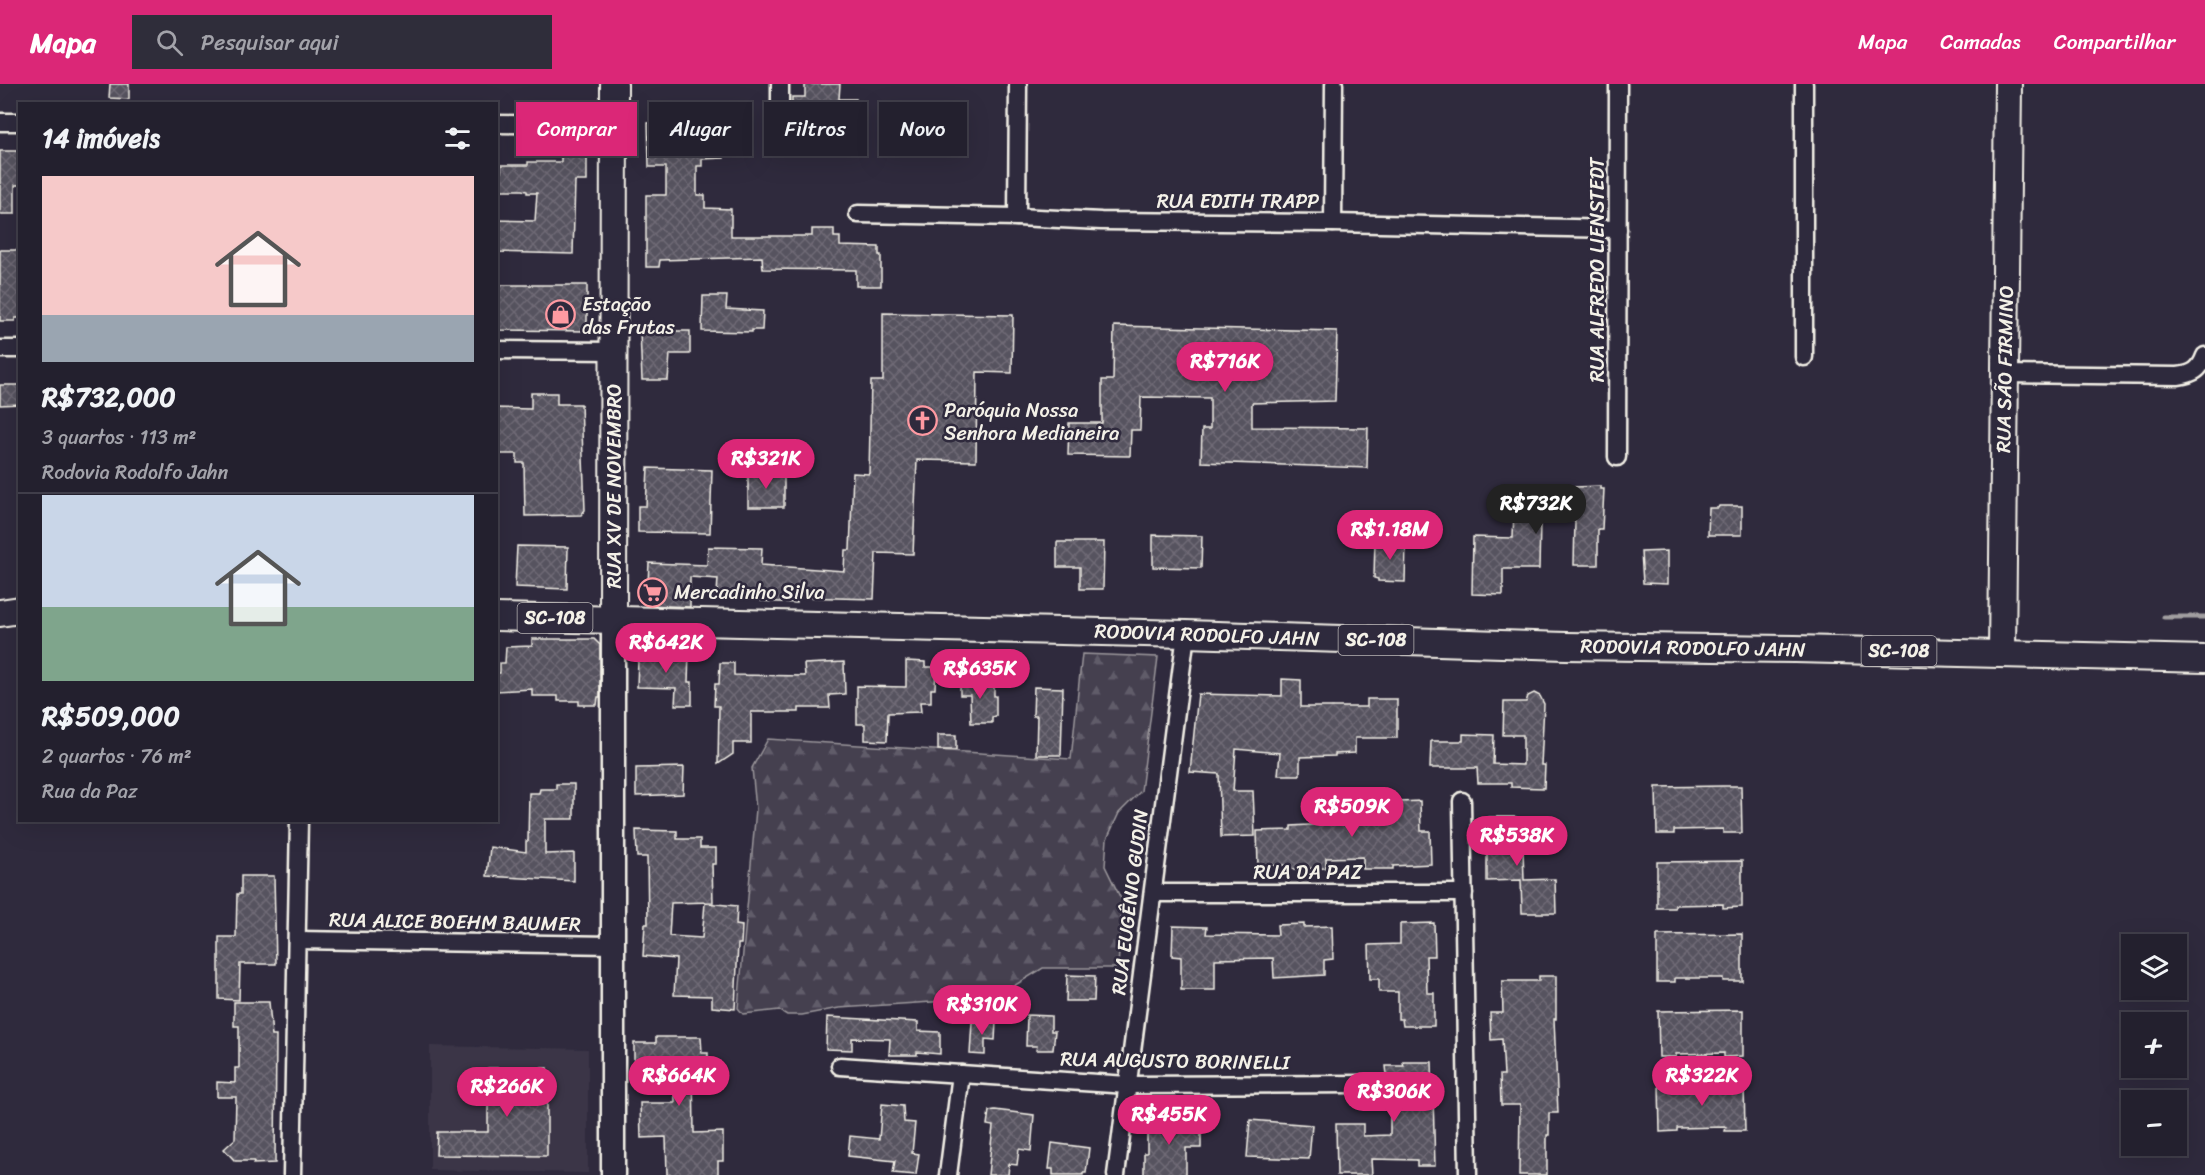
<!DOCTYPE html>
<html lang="pt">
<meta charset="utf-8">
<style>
body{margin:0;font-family:Sriracha,sans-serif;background:#2f2d3a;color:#f1f3f6;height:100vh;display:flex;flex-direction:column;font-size:22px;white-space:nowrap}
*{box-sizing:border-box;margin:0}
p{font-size:20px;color:#a3a3aa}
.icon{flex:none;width:33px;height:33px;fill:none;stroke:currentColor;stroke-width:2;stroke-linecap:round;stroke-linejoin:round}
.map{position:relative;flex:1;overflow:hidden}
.details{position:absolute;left:18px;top:18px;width:480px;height:720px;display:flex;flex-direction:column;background:#23202e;border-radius:0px;box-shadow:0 6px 24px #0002,0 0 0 2px #403e4a}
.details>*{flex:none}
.guide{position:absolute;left:516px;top:18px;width:570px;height:54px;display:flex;gap:12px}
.controls{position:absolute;left:2121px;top:850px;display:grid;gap:12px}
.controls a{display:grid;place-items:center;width:66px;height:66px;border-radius:0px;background:#23202e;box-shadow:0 6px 24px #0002,0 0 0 2px #403e4a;font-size:30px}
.price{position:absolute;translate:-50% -51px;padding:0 14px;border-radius:21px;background:#db2777;color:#fff;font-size:20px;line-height:39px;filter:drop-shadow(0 2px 3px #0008)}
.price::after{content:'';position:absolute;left:50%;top:36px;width:18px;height:14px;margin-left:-9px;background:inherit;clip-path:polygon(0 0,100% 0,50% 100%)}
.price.active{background:#222;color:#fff}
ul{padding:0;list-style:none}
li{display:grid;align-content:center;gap:12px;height:318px;padding:0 24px}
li+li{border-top:2px solid #403e4a}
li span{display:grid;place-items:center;height:186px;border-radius:0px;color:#555}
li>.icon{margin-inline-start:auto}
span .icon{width:108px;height:108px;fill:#fffc;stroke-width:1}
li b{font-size:26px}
h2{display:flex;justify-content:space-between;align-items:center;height:72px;padding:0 24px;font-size:26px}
.pill{padding:0 21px;border-radius:0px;background:#23202e;box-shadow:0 6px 24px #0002,0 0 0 2px #403e4a;font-size:21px;line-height:54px}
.pill.active{background:#db2777;color:#fff}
header{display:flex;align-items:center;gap:36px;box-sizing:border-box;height:84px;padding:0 30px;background:#db2777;color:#fff}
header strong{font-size:28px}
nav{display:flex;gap:33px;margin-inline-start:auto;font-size:21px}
.search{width:420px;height:54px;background:#2f2d3a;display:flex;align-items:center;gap:15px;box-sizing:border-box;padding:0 21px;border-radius:0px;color:#a3a3aa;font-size:22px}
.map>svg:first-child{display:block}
</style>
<header>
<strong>Mapa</strong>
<div class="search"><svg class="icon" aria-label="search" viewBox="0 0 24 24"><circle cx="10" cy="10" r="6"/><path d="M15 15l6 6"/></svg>Pesquisar aqui</div>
<nav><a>Mapa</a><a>Camadas</a><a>Compartilhar</a></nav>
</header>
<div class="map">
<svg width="2205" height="1091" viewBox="0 0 2205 1091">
<defs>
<pattern id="forest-firs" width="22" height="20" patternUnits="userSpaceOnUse" patternTransform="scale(1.5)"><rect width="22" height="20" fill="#454050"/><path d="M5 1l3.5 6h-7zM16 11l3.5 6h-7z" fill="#605c69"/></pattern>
<pattern id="building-cross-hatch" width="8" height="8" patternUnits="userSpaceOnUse" patternTransform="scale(1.5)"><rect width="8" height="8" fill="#56525f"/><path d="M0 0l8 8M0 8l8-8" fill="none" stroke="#6f6b76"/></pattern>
</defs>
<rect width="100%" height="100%" fill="#2f2a3d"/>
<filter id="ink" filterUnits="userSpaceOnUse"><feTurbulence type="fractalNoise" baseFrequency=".0167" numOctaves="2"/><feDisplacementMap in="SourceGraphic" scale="12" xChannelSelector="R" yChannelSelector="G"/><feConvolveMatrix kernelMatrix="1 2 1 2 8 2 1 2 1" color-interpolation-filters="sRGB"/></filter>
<g filter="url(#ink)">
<path fill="#3b3647" d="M430 962 588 965V1089L430 1086Z"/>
<path fill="url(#forest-firs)" stroke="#9c989c" stroke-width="1.5" d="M1082 570 1158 573 1141 707 1119 729 1107 755 1105 782 1122 817 1118 884H1043L994 914 839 924 802 931H787L779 926 743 930 738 924 756 725 752 684 768 655 1071 675Z"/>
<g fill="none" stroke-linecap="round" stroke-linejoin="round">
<path stroke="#a19ea0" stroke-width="5" d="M2164 533H2205"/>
</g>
<g fill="url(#building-cross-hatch)" stroke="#f4f1e8" stroke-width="1.5">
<path d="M110 0H129V15L109 14Z"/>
<path d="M805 0H840L839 15H856V39L846 62H806L807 36H792V13H805Z"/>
<path d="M687 38V40H697V48L719 47V50H725L724 74 702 75V82H697V111H705V124L731 125V152H812V145H834V153H840V162L879 163V171H881V202H856V186L763 185 762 173 660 176 659 183H646V111H666V83H649L648 39Z"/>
<path d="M561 59H576L584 62 587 67V97H575L573 170 496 168V136L535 137 537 109H527V107L522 106H501V81H528V78H561Z"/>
<path d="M0 67H20V101H15V130H0Z"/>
<path d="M0 166H20V234H15V237H0Z"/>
<path d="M496 201H587V247L496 246Z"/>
<path d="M703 212H727L726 225 763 227 762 246H752V248L702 247Z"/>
<path d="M883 229 1013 231 1012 289 977 288 976 377 917 376 913 470 876 469 874 515 797 513V519L761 517V510L717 509 718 495 690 493V523L647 521 649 479 707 481 708 463 762 464 761 481 844 487 845 466H850L853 389 869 390 871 297H883Z"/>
<path d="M1114 242 1337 247 1335 317 1252 319V343L1368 344 1367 384 1201 378 1202 345H1210V314L1141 313 1140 346H1131L1130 372 1068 371 1069 339H1102V296H1113Z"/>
<path d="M640 247H690V270H670L668 296H642Z"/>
<path d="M0 301H20V320L0 321Z"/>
<path d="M531 309H557V320H581L585 426 581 431 525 432 524 379H517V370H496V324L531 325Z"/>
<path d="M648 384 712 386 710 449 638 448V422H646Z"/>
<rect x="748" y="388" width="36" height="35"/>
<path d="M1508 400H1540V417H1576L1575 403 1600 402V405H1604L1602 445H1598V481H1574L1575 437H1540L1539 485H1503V511L1472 510 1473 453 1513 454 1514 423H1508Z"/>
<path d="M1719 422H1742V451H1708L1709 424H1718Z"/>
<path d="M1153 451 1202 452 1201 484 1153 483Z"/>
<path d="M1375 455 1398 456V458H1406L1405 498 1378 497V495L1374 494Z"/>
<path d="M1057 458H1104L1103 505H1080V483H1057Z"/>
<path d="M517 462 568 463 567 505 515 503Z"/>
<path d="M1667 467V500L1643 499 1641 468Z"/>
<path d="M532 555H594L600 561V613H598L597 621H579V617H558V612H532V605L496 607V589H500V579H505L506 563 532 562Z"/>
<path d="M648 567 689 570 688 598H692V621H675L676 604 637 603 638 576 642 568Z"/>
<path d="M906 577 925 578V583H936L935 605H931V618H920L921 628 888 629 887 657 865 656V640H857V602L906 603Z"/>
<path d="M844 578 845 610 829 611 830 624H799V628H751V659H733V670L718 680 719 622H714L715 600H719L720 579H734V591L805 592 804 580Z"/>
<path d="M1282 595 1301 596V623H1367V615H1397V654H1355V669L1335 670V672L1300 673V691H1278L1280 669 1236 665 1233 707H1253L1255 752 1221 753 1219 690 1190 688 1198 610 1282 612Z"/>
<path d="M960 596 994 597V612H996V632L992 633V639H971L970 611H960Z"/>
<path d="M1034 603 1063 604 1061 671H1036L1037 632H1033Z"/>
<path d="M1534 609 1540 612 1544 620 1541 681H1545L1544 704 1511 703V699H1478L1477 684H1430L1431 657H1463V650L1494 651 1493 680 1523 681V651H1503L1504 618H1526L1528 612Z"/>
<rect x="938" y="651" width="18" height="15"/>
<path d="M684 683 683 710 636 712V684Z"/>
<path d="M556 700H574V735H545V770L574 769V797L487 792 490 763 526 768V757H528L529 709H539L540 705H556Z"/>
<path d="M1723 702H1741L1742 749H1723V745L1674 746V750H1657L1656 703Z"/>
<path d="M1345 713H1359V716H1380V719L1420 717 1421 747H1430L1431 780 1393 782V785H1363V773L1326 774V784L1292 785 1291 781 1258 782 1257 747 1291 746V742L1327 740V726H1345Z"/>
<path d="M1489 733H1516L1517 765H1523L1524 796 1555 795 1556 829H1522L1521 796 1487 797V765H1490Z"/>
<path d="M636 746 677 747V755H700V764H716V780H712L713 818 671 819 669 852 702 854 705 819 737 822 736 841 742 842 741 860H738L735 925 712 923V912L674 911 676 875 643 872 645 840H648L647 773H637Z"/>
<path d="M1742 777V823L1723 824V820L1675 821V824H1657V778Z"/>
<path d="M241 792H274L276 880H240L239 916 219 915V853H236L237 810H241Z"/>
<path d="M1434 839 1435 872H1426L1427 909H1434V942H1403L1402 935H1398V908H1379V895H1370L1369 861 1400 860V840Z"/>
<path d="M1304 840V843L1332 842 1333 875 1324 876V891L1274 894 1273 874 1215 875V906H1181V873L1172 872 1173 842 1207 843 1206 850 1278 851 1277 841Z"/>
<path d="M1742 850V897H1723V894H1675V898H1657V851Z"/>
<path d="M1067 891 1095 892 1094 917H1066Z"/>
<path d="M1539 892H1556V935H1554L1558 1029H1549V1051H1547V1091H1519L1520 1021H1501L1500 991H1504L1502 955 1491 956 1490 929H1503L1502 897H1539Z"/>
<path d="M973 906 972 935 945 934 946 910Z"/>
<path d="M234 918H269L272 952H276L275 1079 253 1080 254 1077H235L224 1065 235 1055 236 1013H217V998L235 999V984H239V942H234Z"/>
<path d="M1743 926V972L1724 973V969L1676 970V973H1659L1658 927Z"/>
<path d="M1027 931 1051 932V947H1055L1053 966H1036L1037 962H1026Z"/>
<path d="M827 933 918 938V947L940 948V970L917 968V971H889L890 955 852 954V966L826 965Z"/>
<path d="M972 938H996L995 956 985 955V971L970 970Z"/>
<path d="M656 953H701L702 969H708V985H693L694 1049 723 1048V1077H718V1091H667L666 1053 641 1054 640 1019H675L674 986 634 987V959H656Z"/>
<path d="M1403 978H1432L1435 1082H1417V1076L1371 1075 1372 1091H1337L1336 1040H1363V1052L1390 1051V1012H1373L1375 999 1373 991H1387L1386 982H1404Z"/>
<path d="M488 984H547V1072L436 1071 437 1048H488Z"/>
<path d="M1744 1000 1745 1047H1725L1726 1043 1677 1044V1047L1660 1048 1659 1001Z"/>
<path d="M882 1020 903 1022 904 1038 915 1039 912 1069 919 1070 916 1091 893 1089 895 1077 848 1072 850 1052 879 1055Z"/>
<path d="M995 1026 1034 1031 1031 1067 1019 1065 1017 1081 1009 1080 1008 1091H988L993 1042 987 1041 989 1027Z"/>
<path d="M1147 1032H1176V1042H1201V1064H1186V1091H1144V1069H1147Z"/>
<path d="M1250 1036 1312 1041 1309 1075 1247 1073Z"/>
<path d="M1052 1059 1089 1064 1086 1089H1083V1091H1053V1085H1049Z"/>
</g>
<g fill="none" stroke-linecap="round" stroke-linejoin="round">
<defs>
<g id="street">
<path d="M780 0V43"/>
<path d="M1804 0V273"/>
<path d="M0 38H20"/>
<path d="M496 40 614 41"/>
<path d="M858 130 1017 133 1101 137 1333 139 1618 145"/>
<path d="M1017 133 1018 0"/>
<path d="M1333 139 1334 0"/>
<path d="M0 265H20"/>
<path d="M496 266 614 267"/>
<path d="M2005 290 2178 292C2193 290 2200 286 2205 272"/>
<path d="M1617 373 1618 0"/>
<path d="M1462 717 1468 1091"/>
<path d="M1153 809H1464"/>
<path d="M297 856 613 861"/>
<path d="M840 982 1128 1001 1365 1000"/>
<path d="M292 1091 299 736"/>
<path d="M948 1091 961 990"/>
<path d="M1116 1091 1186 550"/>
</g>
<path id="secondary" d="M613 1091V536"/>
<g id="primary">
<path d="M0 529 20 526"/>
<path d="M496 533 1186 550 1566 562 1795 565 2205 575"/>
<path d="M613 536 614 0"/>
<path d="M2002 570 2008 0"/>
</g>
</defs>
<use href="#street" stroke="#f4f1e8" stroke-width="21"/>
<use href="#secondary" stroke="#f4f1e8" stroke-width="27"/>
<use href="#primary" stroke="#f4f1e8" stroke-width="30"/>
<use href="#street" stroke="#2f2a3d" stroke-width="16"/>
<use href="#secondary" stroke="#2f2a3d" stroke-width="22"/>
<use href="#primary" stroke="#2f2a3d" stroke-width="26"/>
</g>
</g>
<defs>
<symbol id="shop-ring" viewBox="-11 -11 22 22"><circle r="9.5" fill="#2f2a3d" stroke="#ff9aa2" stroke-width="1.5"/><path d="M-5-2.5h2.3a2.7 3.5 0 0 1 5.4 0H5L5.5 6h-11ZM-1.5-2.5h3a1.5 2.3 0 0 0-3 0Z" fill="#ff9aa2"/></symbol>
<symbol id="church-ring" viewBox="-11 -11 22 22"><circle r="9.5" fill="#2f2a3d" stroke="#ff9aa2" stroke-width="1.5"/><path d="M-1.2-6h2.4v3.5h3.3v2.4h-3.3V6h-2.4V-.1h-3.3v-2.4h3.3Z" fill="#ff9aa2"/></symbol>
<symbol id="supermarket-ring" viewBox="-11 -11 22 22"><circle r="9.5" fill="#2f2a3d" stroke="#ff9aa2" stroke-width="1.5"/><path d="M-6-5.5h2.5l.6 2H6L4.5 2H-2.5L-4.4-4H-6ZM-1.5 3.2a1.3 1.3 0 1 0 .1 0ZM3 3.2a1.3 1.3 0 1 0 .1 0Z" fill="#ff9aa2"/></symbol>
</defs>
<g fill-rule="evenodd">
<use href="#shop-ring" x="544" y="214" width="33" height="33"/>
<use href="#church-ring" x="906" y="320" width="33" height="33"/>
<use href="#supermarket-ring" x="636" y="492" width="33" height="33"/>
</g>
<g text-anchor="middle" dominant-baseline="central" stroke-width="5" stroke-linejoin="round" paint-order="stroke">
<g fill="#2f2a3d" stroke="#b9b5b5" stroke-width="1.5">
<rect x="517.5" y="519" width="75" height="30" rx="4.5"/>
<rect x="1338.5" y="541" width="75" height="30" rx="4.5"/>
<rect x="1861.5" y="552" width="75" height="30" rx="4.5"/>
</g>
<g font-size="18" font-weight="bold" fill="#f4f1e8">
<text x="555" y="534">SC-108</text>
<text x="1376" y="556">SC-108</text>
<text x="1899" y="567">SC-108</text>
</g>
<g font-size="20" fill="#f4f1e8" stroke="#2f2a3d">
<text x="1238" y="117">RUA EDITH TRAPP</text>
<text transform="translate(1597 186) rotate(-90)">RUA ALFREDO LIENSTEDT</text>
<text transform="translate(2005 285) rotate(-89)">RUA SÃO FIRMINO</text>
<text transform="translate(614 402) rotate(-90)">RUA XV DE NOVEMBRO</text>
<text transform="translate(1207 551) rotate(2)">RODOVIA RODOLFO JAHN</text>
<text transform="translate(1693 564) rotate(1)">RODOVIA RODOLFO JAHN</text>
<text x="1308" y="788">RUA DA PAZ</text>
<text transform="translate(1130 818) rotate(-83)">RUA EUGÊNIO GUDIN</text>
<text transform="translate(455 838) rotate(1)">RUA ALICE BOEHM BAUMER</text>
<text transform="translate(1175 977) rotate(1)">RUA AUGUSTO BORINELLI</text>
</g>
<g font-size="20" fill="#f4f1e8" stroke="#2f2a3d" text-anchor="start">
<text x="582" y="220">Estação<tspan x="582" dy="23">das Frutas</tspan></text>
<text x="944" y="326">Paróquia Nossa<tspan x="944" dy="23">Senhora Medianeira</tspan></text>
<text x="674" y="508">Mercadinho Silva</text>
</g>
</g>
</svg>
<div class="controls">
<a><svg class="icon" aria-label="layers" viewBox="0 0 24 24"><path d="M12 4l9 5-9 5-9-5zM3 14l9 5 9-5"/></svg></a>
<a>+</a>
<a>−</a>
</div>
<b class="price" style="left:1225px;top:309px">R$716K</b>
<b class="price" style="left:766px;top:406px">R$321K</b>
<b class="price active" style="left:1536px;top:451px">R$732K</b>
<b class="price" style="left:1390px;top:477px">R$1.18M</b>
<b class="price" style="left:666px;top:590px">R$642K</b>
<b class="price" style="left:980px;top:616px">R$635K</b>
<b class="price" style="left:1352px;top:754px">R$509K</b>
<b class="price" style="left:1517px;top:783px">R$538K</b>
<b class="price" style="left:982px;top:952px">R$310K</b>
<b class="price" style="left:679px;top:1023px">R$664K</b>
<b class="price" style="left:1702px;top:1023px">R$322K</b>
<b class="price" style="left:507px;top:1034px">R$266K</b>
<b class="price" style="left:1394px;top:1039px">R$306K</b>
<b class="price" style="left:1169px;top:1062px">R$455K</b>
<div class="guide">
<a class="pill active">Comprar</a>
<a class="pill">Alugar</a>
<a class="pill">Filtros</a>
<a class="pill">Novo</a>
</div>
<section class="details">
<h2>14 imóveis<svg class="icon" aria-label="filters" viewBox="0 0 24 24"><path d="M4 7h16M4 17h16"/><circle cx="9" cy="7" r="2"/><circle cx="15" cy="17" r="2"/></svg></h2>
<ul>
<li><span style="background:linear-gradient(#f6c9c9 75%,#9aa5b1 0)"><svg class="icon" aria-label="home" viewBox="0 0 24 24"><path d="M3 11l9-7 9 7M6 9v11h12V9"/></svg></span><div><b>R$732,000</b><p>3 quartos · 113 m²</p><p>Rodovia Rodolfo Jahn</p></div></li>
<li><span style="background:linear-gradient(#c9d6e8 60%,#7fa58c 0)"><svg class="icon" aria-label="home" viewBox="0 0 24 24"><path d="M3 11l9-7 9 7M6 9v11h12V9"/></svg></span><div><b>R$509,000</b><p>2 quartos · 76 m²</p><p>Rua da Paz</p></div></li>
</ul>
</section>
</div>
